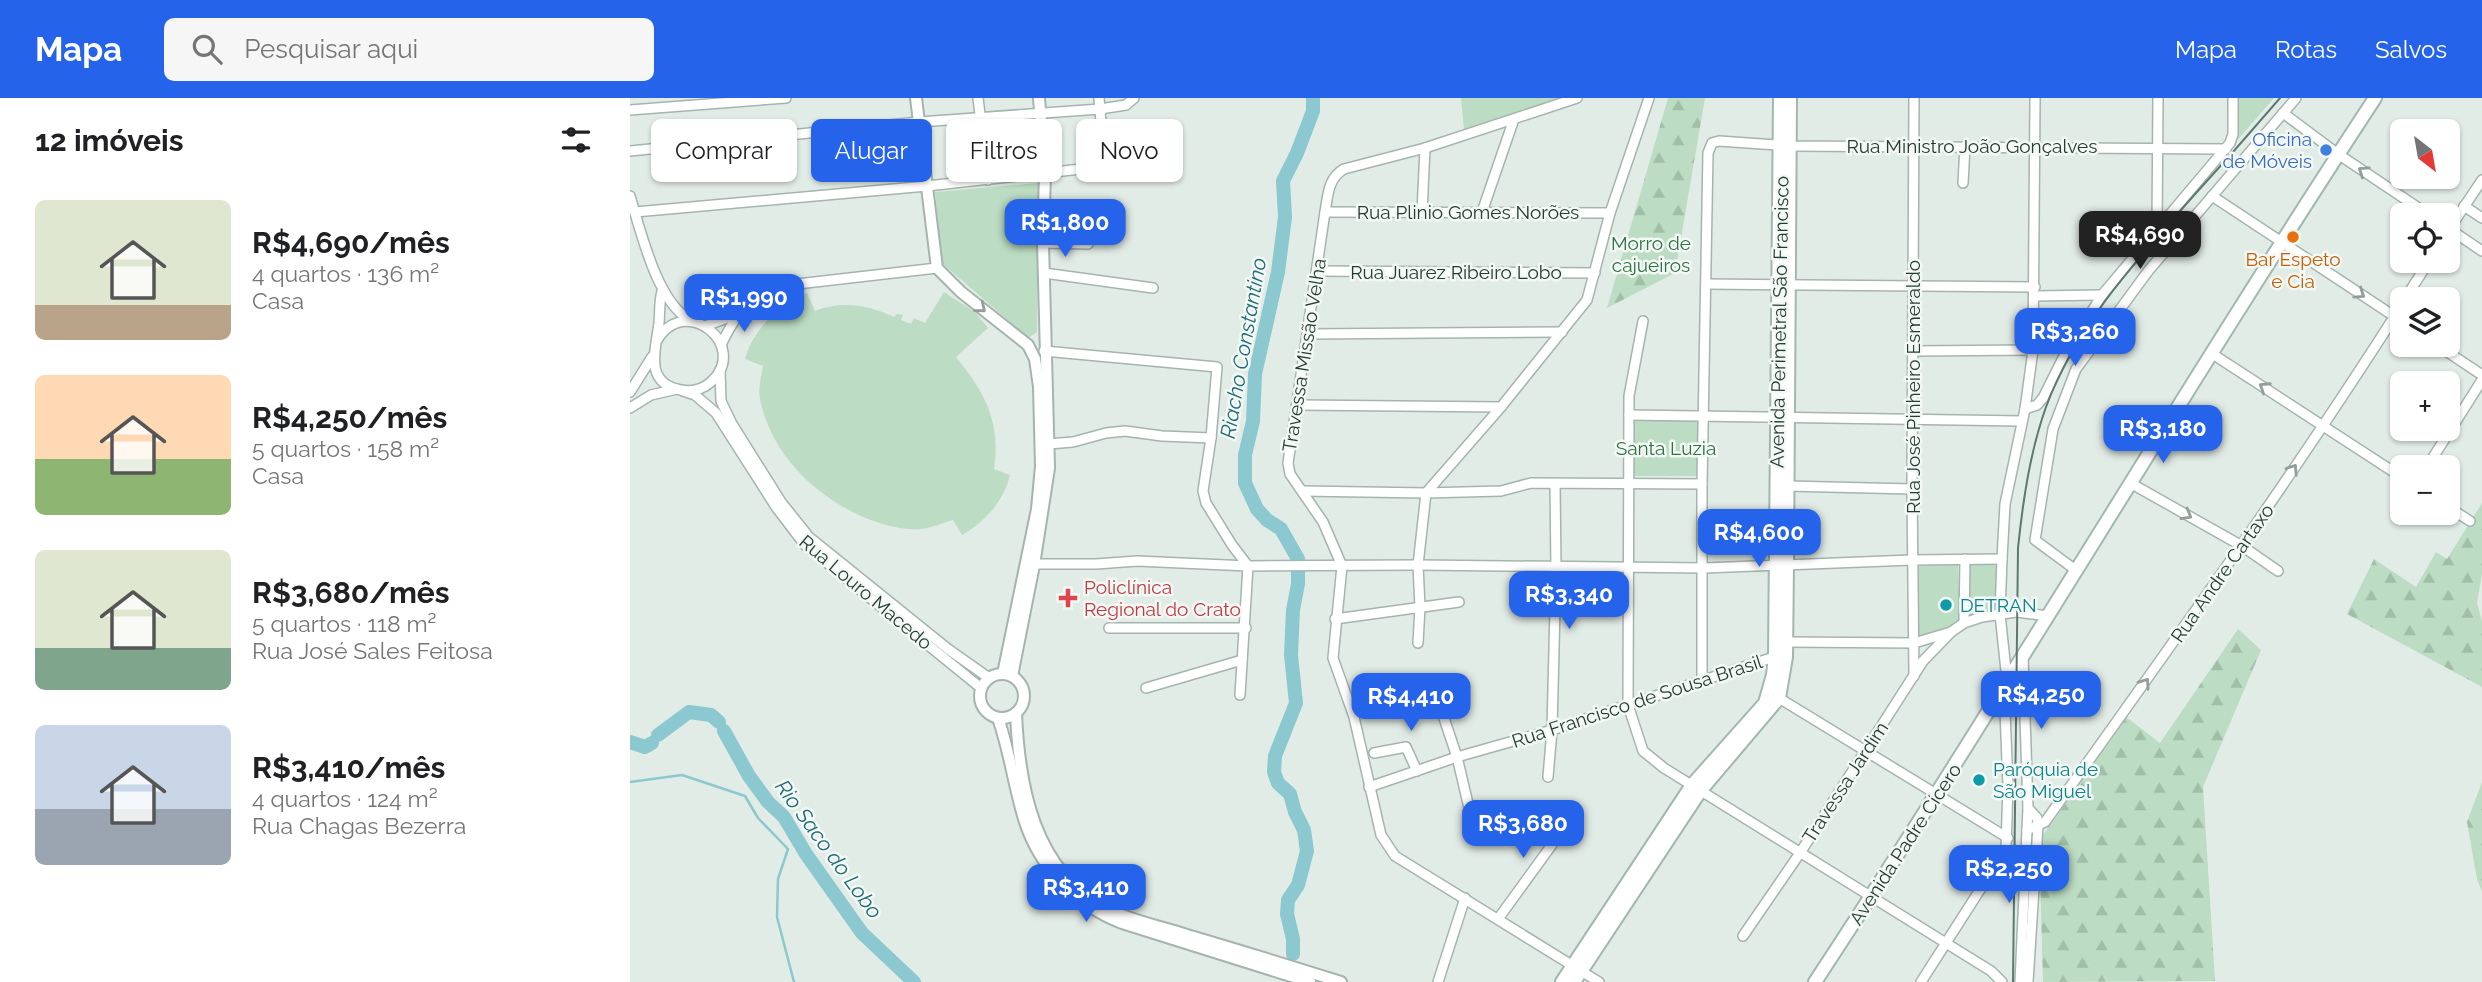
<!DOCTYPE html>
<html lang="pt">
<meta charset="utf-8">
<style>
body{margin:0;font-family:Raleway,sans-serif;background:#f6f6f6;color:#202124;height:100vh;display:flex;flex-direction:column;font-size:26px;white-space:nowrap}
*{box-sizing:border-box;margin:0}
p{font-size:23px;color:#757577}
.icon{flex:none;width:38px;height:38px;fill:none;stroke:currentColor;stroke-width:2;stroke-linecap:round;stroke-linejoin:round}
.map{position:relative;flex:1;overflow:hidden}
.side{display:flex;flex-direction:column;background:#fff;width:630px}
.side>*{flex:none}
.guide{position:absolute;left:21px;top:21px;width:665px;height:63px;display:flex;gap:14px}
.needle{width:46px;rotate:149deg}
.buttons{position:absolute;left:1760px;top:21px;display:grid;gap:14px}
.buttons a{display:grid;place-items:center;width:70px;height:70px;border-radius:10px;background:#fff;box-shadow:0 2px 5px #0004;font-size:35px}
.price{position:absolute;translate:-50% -60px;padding:0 16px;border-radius:14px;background:#2563eb;color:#fff;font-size:23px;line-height:46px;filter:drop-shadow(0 2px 4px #0008)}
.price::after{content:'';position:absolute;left:50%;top:42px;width:21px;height:16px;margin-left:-10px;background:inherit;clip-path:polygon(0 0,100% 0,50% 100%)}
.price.current{background:#222;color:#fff}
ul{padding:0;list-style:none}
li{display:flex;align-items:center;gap:21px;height:175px;padding:0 35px}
li span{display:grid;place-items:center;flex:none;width:196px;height:140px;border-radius:10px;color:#555}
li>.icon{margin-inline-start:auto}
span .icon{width:84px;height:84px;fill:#fffc;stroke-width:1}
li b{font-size:30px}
h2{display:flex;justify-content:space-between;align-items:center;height:84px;padding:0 35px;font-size:30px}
.pill{padding:0 24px;border-radius:10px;background:#fff;box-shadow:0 2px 5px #0004;font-size:24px;line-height:63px}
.pill.current{background:#2563eb;color:#fff}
header{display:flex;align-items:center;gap:42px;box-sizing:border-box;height:98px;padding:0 35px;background:#2563eb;color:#fff}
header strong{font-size:33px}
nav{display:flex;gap:38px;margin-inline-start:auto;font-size:24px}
.search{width:490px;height:63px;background:#f6f6f6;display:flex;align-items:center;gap:18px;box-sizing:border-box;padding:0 24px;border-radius:10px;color:#757577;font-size:26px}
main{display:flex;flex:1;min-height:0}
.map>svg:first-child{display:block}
</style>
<header>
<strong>Mapa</strong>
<div class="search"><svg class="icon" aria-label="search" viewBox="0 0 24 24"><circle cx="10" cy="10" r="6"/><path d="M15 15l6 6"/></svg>Pesquisar aqui</div>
<nav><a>Mapa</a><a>Rotas</a><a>Salvos</a></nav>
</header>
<main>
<section class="side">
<h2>12 imóveis<svg class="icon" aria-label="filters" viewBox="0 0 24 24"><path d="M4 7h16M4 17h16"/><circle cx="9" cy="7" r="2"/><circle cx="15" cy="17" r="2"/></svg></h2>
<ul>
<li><span style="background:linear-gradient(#dfe7d0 75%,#b9a48a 0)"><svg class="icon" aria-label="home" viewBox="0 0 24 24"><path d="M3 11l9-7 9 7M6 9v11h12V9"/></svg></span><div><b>R$4,690/mês</b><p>4 quartos · 136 m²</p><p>Casa</p></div></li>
<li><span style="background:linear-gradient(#ffd9b3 60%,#8fb573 0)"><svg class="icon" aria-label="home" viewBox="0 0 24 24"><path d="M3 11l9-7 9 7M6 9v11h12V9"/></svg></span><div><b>R$4,250/mês</b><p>5 quartos · 158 m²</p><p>Casa</p></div></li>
<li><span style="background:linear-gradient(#dfe7d0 70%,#7fa58c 0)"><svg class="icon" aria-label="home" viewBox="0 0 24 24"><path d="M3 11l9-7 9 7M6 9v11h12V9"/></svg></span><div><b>R$3,680/mês</b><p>5 quartos · 118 m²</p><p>Rua José Sales Feitosa</p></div></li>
<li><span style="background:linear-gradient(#c9d6e8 60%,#9aa5b1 0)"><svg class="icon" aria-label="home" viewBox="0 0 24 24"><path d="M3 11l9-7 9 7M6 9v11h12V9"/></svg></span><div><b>R$3,410/mês</b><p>4 quartos · 124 m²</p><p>Rua Chagas Bezerra</p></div></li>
</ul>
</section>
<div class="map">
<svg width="1852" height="884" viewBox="0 0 1852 884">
<defs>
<pattern id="forest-firs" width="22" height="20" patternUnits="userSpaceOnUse" patternTransform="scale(1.75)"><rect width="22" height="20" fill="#bcdcc3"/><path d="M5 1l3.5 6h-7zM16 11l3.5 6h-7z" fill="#a1bea8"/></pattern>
</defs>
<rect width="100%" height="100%" fill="#e2ece7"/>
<g fill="#bcdcc3">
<path d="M831 0H929L834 32Z"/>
<path d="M1604 0H1644L1604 46Z"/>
<path d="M408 85 407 234 398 240 312 165 305 94Z"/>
<path d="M314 194 345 214 358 230 326 259C355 294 371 325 364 371L380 377C374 403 355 424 332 437L323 422C312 425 302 430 291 431 272 433 251 426 233 419 184 397 141 356 130 301 128 290 131 279 133 268L115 261C123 232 149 206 177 195L185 213C212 202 239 207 264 219L267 216 273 217 271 222 281 226 284 220 295 225Z"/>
<path d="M1002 321 1069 322V378H1002Z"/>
<path d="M1367 464 1368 507 1338 520 1339 465Z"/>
<path d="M1328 467 1330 525 1287 539 1289 468Z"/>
</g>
<g fill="url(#forest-firs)">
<path d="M1038 0H1075L1045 175 977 210Z"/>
<path d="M1852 405V476L1847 505 1852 523V589L1717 516 1744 461 1786 489 1806 454 1817 461Z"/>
<path d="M1608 531 1631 552 1573 689 1585 883 1413 884 1409 743 1496 619 1530 645Z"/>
<path d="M1852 684V794L1847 781 1837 724Z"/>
</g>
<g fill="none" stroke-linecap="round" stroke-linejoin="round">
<path stroke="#8cc8cf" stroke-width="2.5" d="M0 684 52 677 115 698 128 720 158 751 148 781 147 819 164 884"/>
<g stroke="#8cc8cf" stroke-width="14">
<path d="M94 633 119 678 138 704 154 719 176 756 232 835 284 884"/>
<path d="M28 637 59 614 81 617 89 624"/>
<path d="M0 644 15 649 22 645"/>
<path d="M663 856V841L657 816 658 802 668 787 677 753 674 732 665 714 660 696 648 685 644 674 645 658 666 605 661 557 663 512 668 486V461L651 431 637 422 627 411 615 385V357L623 323 625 276 648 174 655 119 653 83 667 55 683 13V0"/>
</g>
<defs>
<g id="minor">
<path d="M348 0 358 82"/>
<path d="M947 0 795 50 714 71C698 80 698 97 695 114L658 365 660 376 693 424 712 468 703 560 724 619 751 737 765 758 969 884"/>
<path d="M0 12 156 0"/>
<path d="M1653 15 1708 56 1799 117"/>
<path d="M0 53 289 24 470 11 496 7 504 0"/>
<path d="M1333 85 1335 48"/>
<path d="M0 98C11 134 27 204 60 222"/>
<path d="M1582 98 1773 224"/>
<path d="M1834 108 1852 120"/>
<path d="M5 114 297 88 469 69 472 68 474 61 469 0"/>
<path d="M695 114 980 115"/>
<path d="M792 114 795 50"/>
<path d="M852 114 884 21"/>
<path d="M1818 130 1852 153"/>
<path d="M1527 131 1528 0"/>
<path d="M1818 133 1852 82"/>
<path d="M413 145 458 146"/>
<path d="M687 173 965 175"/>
<path d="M414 175 523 190"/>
<path d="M1076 186 1405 189"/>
<path d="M1405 198 1472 197"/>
<path d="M1775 201 1799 163"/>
<path d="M1013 223 999 298 998 607 1013 653 1034 670 1361 873 1372 884"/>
<path d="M75 228 108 216"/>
<path d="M678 236 932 234"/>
<path d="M26 244C54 193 121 248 81 284 73 291 62 294 51 292 13 285 26 251 29 225 30 214 29 204 32 193"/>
<path d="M91 247C102 223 117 201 141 189L307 170"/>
<path d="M1807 247 1852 277"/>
<path d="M414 253 587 269 581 340 573 393 576 405 602 447 618 468 610 597"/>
<path d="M1284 253 1403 252"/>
<path d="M1581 255 1773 380"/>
<path d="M90 272 91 303 102 326 151 404 179 439 318 551 359 580"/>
<path d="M53 293 65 297 86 315 146 409 175 447 351 590"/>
<path d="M0 294 22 259"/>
<path d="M667 307 871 309"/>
<path d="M0 310 21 297 47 291"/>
<path d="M1395 311 1407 307 1413 300 1433 260 1472 197 1600 45 1603 36V0"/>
<path d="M999 317 1392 323"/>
<path d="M418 346 443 344 476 335 495 333 532 338 581 340"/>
<path d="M1797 369 1852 282"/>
<path d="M1502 386 1612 448 1648 473"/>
<path d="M1157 388 1282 391"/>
<path d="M672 393 796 395 871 393 901 385 1072 386"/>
<path d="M1818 409 1840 423"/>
<path d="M398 466H466L507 463 618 468 788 467 1074 470 1282 462 1372 461"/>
<path d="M1447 473 1405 442 1423 331 1446 271 1519 172 1666 0"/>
<path d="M705 521 829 504"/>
<path d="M1334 525 1335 461"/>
<path d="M479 530H616"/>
<path d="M1156 544 1284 545 1321 534 1334 525 1352 519 1386 514 1419 518"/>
<path d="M788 545 790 509 788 467 796 395 871 309 957 202 980 115 1019 0"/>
<path d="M1284 578 1282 391 1284 0"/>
<path d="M1377 582 1370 516 1372 461 1375 406 1395 311 1403 252 1405 0"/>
<path d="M1072 584V386L1078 55 1082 45 1089 43 1160 48 1596 51"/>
<path d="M516 590 612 562"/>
<path d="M1149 600 1378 740"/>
<path d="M811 611 827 659 840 714"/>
<path d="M744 655 776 649 787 673"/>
<path d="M918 679 922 632 926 469 925 386"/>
<path d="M739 689 827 659 922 632 1147 558"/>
<path d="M1397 732 1415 724C1537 553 1660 383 1773 205"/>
<path d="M868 821 942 719"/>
<path d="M1113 838 1170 755 1293 563 1321 534"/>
<path d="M808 884 835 800"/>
<path d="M1291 884 1376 751 1378 687 1374 589"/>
<path d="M1390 884 1398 710 1393 559"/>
<path d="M1398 884 1408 728 1407 720 1398 710"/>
</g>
<g id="tertiary">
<path d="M286 0 307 170 331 194 398 247 405 261 409 289 411 368 407 411 373 576"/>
<circle cx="372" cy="598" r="22"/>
<path d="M382 578 404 467 419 370 413 145 415 75 409 0"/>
<path d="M386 615C389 688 404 773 476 810 500 823 531 828 557 837 608 852 660 868 711 884"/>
<path d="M368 620C380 654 384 690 395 724 410 770 447 808 492 825L680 884"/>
</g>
<g id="secondary">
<path d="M932 884 1062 687 1135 605 1143 577 1145 558 1150 0"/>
<path d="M944 884 1071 692 1149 600 1156 559 1157 467 1160 0"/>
<path d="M1185 884C1377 592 1554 291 1745 0"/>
</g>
</defs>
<use href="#minor" stroke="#a5b4ae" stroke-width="12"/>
<use href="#tertiary" stroke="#a5b4ae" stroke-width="14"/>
<use href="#secondary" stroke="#a1b7af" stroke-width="16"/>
<use href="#minor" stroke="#fff" stroke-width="9"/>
<use href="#tertiary" stroke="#fff" stroke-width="10"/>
<use href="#secondary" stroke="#fff" stroke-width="12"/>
<path stroke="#5d7870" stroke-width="2" d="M1383 884 1388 450C1393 402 1400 354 1416 309 1445 230 1503 166 1558 104 1589 70 1620 35 1650 0"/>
</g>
<defs><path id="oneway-chevron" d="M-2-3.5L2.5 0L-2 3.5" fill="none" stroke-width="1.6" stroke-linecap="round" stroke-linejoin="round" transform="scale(1.75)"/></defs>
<g stroke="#919e9a">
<use href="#oneway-chevron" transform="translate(1733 73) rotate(-146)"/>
<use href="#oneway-chevron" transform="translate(1730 196) rotate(34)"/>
<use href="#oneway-chevron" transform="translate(351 210) rotate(39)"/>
<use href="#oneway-chevron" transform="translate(1634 289) rotate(-147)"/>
<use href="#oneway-chevron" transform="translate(1663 371) rotate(-56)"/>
<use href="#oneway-chevron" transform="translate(1557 417) rotate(30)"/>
<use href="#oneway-chevron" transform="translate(1515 585) rotate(-55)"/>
</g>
<circle fill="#3f7fe0" stroke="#f3f8f5" stroke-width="2.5" cx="1696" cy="52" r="7"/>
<circle fill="#e8710a" stroke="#f3f8f5" stroke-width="2.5" cx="1663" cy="139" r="7"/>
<path fill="#e0444e" stroke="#f3f8f5" stroke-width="2.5" d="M434.5 489.5h7v7h7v7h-7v7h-7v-7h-7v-7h7z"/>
<g fill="#0f9aa8" stroke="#f3f8f5" stroke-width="2.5">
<circle cx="1316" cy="507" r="7"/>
<circle cx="1349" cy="682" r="7"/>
</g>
<g text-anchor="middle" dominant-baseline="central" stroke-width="5" stroke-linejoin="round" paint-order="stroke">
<g font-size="19" fill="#366cbe" stroke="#f3f8f5" text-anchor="end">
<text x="1682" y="41">Oficina<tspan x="1682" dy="22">de Móveis</tspan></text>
</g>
<g font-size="19" fill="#233d34" stroke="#f3f8f5">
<text x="1342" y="48">Rua Ministro João Gonçalves</text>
<text x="838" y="114">Rua Plinio Gomes Norões</text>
<text x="826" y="174">Rua Juarez Ribeiro Lobo</text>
<text transform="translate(1149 224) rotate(-89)">Avenida Perimetral São Francisco</text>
<text transform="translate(674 257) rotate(-81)">Travessa Missão Velha</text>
<text transform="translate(1283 289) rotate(-90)">Rua José Pinheiro Esmeraldo</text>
<text transform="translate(1592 475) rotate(-55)">Rua Andre Cartaxo</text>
<text transform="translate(236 494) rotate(40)">Rua Louro Macedo</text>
<text transform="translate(1007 603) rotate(-18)">Rua Francisco de Sousa Brasil</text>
<text transform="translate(1215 684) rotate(-57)">Travessa Jardim</text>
<text transform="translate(1275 746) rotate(-57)">Avenida Padre Cícero</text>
</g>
<g font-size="19" fill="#2e7245" stroke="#f3f8f5">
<text x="1021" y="145">Morro de<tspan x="1021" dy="22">cajueiros</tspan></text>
<text x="1036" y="350">Santa Luzia</text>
</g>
<g font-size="19" fill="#c56008" stroke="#f3f8f5">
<text x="1663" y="161">Bar Espeto<tspan x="1663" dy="22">e Cia</tspan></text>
</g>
<g font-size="19" fill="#be3a42" stroke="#f3f8f5" text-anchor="start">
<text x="454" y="489">Policlínica<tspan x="454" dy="22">Regional do Crato</tspan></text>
</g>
<g font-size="19" fill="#0d838f" stroke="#f3f8f5" text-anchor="start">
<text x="1330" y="507">DETRAN</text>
<text x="1363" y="671">Paróquia de<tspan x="1363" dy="22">São Miguel</tspan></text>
</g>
<g font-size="21" font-style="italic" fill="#1e6c77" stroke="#f3f8f5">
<text transform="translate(613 250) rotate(-80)">Riacho Constantino</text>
<text transform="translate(199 751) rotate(54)">Rio Saco do Lobo</text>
</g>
</g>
</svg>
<div class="buttons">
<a><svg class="needle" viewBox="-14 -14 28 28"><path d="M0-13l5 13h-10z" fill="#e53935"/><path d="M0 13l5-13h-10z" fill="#757577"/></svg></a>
<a><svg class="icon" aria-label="locate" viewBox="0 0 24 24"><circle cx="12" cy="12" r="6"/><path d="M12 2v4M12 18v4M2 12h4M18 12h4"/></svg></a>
<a><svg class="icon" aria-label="layers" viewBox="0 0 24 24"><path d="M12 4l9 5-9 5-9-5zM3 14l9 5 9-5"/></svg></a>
<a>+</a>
<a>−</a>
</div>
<b class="price" style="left:435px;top:161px">R$1,800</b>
<b class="price current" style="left:1510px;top:173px">R$4,690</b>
<b class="price" style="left:114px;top:236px">R$1,990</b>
<b class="price" style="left:1445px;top:270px">R$3,260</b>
<b class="price" style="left:1533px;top:367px">R$3,180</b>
<b class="price" style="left:1129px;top:471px">R$4,600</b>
<b class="price" style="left:939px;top:533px">R$3,340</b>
<b class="price" style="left:1411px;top:633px">R$4,250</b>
<b class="price" style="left:781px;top:635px">R$4,410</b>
<b class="price" style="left:893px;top:762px">R$3,680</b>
<b class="price" style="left:1379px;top:807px">R$2,250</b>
<b class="price" style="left:456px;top:826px">R$3,410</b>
<div class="guide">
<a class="pill">Comprar</a>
<a class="pill current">Alugar</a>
<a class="pill">Filtros</a>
<a class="pill">Novo</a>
</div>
</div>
</main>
